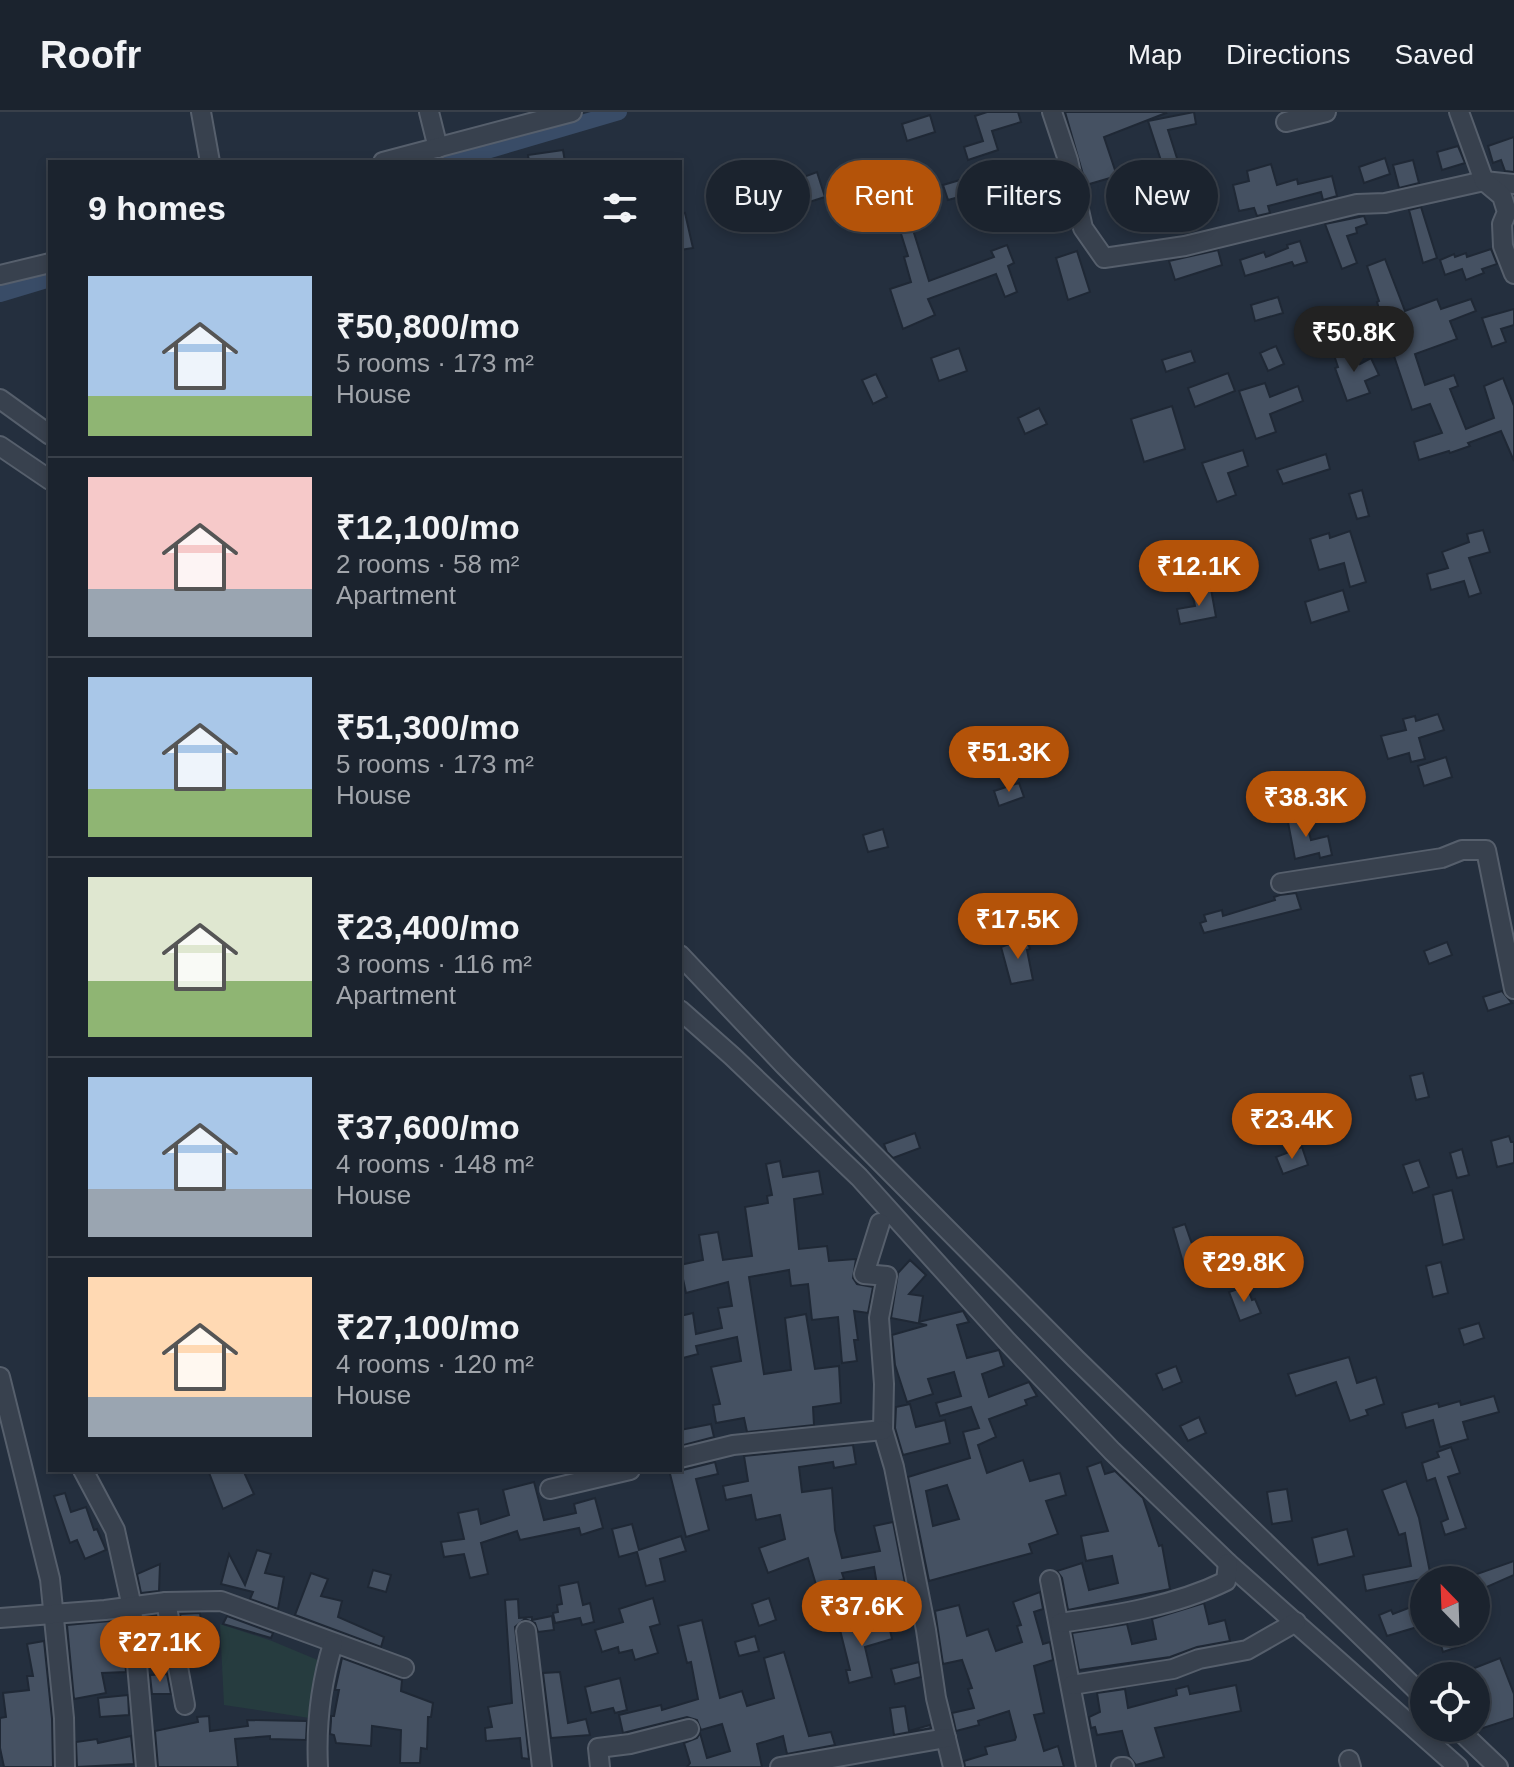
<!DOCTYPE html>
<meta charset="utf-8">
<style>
body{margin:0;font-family:Arial,sans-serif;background:#242b36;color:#f1f3f6;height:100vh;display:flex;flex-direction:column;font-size:30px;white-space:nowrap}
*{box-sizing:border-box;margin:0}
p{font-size:26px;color:#a0a4aa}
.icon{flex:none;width:44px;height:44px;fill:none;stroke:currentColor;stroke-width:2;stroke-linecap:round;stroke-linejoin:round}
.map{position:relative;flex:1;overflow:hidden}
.sheet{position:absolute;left:48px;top:48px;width:634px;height:1312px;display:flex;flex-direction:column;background:#1b232e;border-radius:0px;box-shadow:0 4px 12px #0003,0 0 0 2px #39404a}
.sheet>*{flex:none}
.guide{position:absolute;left:706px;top:48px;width:688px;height:72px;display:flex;gap:16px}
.needle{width:52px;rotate:337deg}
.buttons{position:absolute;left:1410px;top:1454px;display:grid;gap:16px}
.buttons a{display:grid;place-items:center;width:80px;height:80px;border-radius:50%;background:#1b232e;box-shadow:0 4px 12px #0003,0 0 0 2px #39404a;font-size:40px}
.price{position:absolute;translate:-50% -68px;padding:0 18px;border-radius:28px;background:#b45309;color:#fff;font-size:26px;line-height:52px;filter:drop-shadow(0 2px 4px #0008)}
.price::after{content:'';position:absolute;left:50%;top:48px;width:24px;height:18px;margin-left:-12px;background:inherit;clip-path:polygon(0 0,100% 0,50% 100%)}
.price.on{background:#222;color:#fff}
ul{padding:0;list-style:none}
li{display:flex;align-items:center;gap:24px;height:200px;padding:0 40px}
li+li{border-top:2px solid #39404a}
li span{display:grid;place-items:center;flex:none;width:224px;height:160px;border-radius:0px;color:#555}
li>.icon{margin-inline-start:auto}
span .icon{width:96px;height:96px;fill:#fffc;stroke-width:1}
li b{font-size:34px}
h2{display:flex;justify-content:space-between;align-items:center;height:96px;padding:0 40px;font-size:34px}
.pill{padding:0 28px;border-radius:36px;background:#1b232e;box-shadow:0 4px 12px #0003,0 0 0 2px #39404a;font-size:28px;line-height:72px}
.pill.on{background:#b45309;color:#fff}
header{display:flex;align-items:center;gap:48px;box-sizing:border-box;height:112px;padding:0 40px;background:#1b232e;border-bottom:2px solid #39404a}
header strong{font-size:38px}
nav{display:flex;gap:44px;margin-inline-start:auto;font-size:28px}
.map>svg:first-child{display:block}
</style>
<header>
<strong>Roofr</strong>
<nav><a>Map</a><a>Directions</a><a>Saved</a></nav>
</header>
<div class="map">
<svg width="1514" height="1655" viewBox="0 0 1514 1655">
<rect width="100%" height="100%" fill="#242f3e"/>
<path fill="#263c3f" d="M220 1512 272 1529 320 1549 316 1607 224 1593Z"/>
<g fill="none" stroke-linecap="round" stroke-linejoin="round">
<g stroke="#394c67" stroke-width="16">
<path d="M449 50 619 0"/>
<path d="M0 182 50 167"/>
</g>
</g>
<g fill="#455162" stroke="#1f2835" stroke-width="2" fill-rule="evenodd">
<path d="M987 0H1018L1021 10 992 19 998 38 968 48 964 35 983 29 975 4Z"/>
<path d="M1065 0H1165L1166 1 1104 25 1117 64 1086 73Z"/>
<path d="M1194 0 1196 12 1168 18 1183 65 1205 58 1218 98 1177 111 1171 92 1150 100 1141 76 1167 67 1148 9Z"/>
<path d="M930 3 935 20 907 29 902 12Z"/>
<path d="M1514 25V60L1505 59 1501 48 1493 51 1488 34Z"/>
<path d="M1458 34 1465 51 1442 58 1437 40Z"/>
<path d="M563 38 565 50H529L528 43Z"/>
<path d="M1385 46 1390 62 1364 71 1359 55Z"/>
<path d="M1413 48 1419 71 1399 76 1393 53Z"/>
<path d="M1271 52 1277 73 1297 67 1298 72 1332 64 1337 84 1323 88 1321 80 1268 94 1270 101 1257 104 1254 96 1239 99 1233 73 1249 69 1247 59Z"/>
<path d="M1137 58 1141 74 1120 80 1116 65Z"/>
<path d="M817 60 825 85 806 91 798 67Z"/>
<path d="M970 65 974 81 948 88 943 73Z"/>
<path d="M1006 73 1014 93 987 104 978 83Z"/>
<path d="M1421 95 1437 146 1423 151 1409 98Z"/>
<path d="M685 101 693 136 680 138V102Z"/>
<path d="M1364 104 1367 112 1356 116 1357 121 1347 124 1357 151 1342 157 1325 112Z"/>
<path d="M909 105 929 169 994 145 991 139 1007 133 1014 151 1008 154 1017 180 1005 185 996 162 928 187 935 203 903 217 890 177 911 170 904 145 908 144 897 109Z"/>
<path d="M1300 129 1307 150 1294 154 1292 150 1245 164 1240 148 1264 140 1266 145 1288 136 1287 133Z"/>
<path d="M1491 137 1497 152 1482 157 1484 161 1466 168 1462 157 1445 163 1440 148 1454 142 1455 145 1466 141 1467 145Z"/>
<path d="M1218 138 1222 153 1175 168 1169 149Z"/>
<path d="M1077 139 1090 180 1068 188 1056 146Z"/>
<path d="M1385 147 1405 199 1437 187 1441 197 1471 187 1476 199 1450 209 1457 227 1415 242 1425 273 1454 263 1458 274 1450 277 1466 317 1494 306 1484 274 1503 266 1514 294V349L1501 319 1468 331 1470 334 1450 341 1449 339 1419 348 1414 330 1442 321 1430 292 1412 298 1386 220 1377 190 1379 189 1367 154Z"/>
<path d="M1278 185 1283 201 1255 209 1251 193Z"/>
<path d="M1514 197V213L1501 217 1506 230 1492 235 1482 206Z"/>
<path d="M1276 234 1284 252 1268 259 1260 241Z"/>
<path d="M959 236 967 259 939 269 931 246Z"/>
<path d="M1355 237 1360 252 1371 246 1379 263 1365 269 1370 281 1347 289 1335 256 1338 255 1334 243Z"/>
<path d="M1191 239 1195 250 1166 260 1162 248Z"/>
<path d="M1228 261 1235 279 1195 295 1188 276Z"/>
<path d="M876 262 887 285 873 292 862 268Z"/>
<path d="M1265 271 1270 285 1298 274 1303 289 1270 302 1276 320 1256 327 1239 279Z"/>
<path d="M1172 294 1185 337 1144 350 1131 307Z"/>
<path d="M1039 296 1047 312 1025 322 1018 306Z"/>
<path d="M1243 338 1248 354 1228 361 1236 383 1217 390 1202 351Z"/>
<path d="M1326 342 1330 357 1283 372 1277 358Z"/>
<path d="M1362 378 1369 404 1357 407 1349 382Z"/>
<path d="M1483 418 1490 440 1469 446 1481 481 1469 485 1464 469 1431 478 1427 462 1448 456 1442 440 1469 430 1467 422Z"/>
<path d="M1350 419 1366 470 1350 475 1344 451 1319 458 1310 427 1329 421 1330 426Z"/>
<path d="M1211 477 1216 505 1180 512 1177 497 1195 494 1192 481Z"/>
<path d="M1343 478 1349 499 1311 511 1305 490Z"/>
<path d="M1438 602 1444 618 1419 626 1425 647 1411 650 1409 641 1388 647 1381 624 1406 618 1403 607 1415 604 1416 609Z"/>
<path d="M1446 645 1452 665 1424 674 1418 654Z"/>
<path d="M1019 671 1024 685 999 694 994 679Z"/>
<path d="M1303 700 1311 728 1328 724 1332 743 1320 746 1319 741 1295 747 1287 705Z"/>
<path d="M883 717 888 735 868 740 863 723Z"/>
<path d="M1296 781 1301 797 1204 821 1200 811 1206 809 1204 803 1222 798 1223 804 1275 788 1274 785 1280 783Z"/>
<path d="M1026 826 1030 837 1027 838 1033 868 1011 872 1001 835Z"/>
<path d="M1447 830 1452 843 1429 852 1424 839Z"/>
<path d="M1502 879 1512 891 1488 899 1483 885Z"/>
<path d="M1423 961 1429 985 1416 988 1410 964Z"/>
<path d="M1324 993 1330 1008 1337 1006 1341 1019 1318 1025 1315 1012 1318 1011 1313 996Z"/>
<path d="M915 1021 920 1036 893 1046 887 1040 884 1032Z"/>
<path d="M1509 1024 1511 1030H1514V1051L1497 1055 1491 1029Z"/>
<path d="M1302 1035 1308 1053 1283 1062 1276 1045Z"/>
<path d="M1462 1037 1469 1063 1457 1066 1450 1041Z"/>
<path d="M1419 1048 1429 1075 1413 1081 1403 1053Z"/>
<path d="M780 1049 783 1065 819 1059 823 1082 794 1087 799 1137 827 1134 829 1149 856 1147 853 1166 857 1172 873 1175 868 1201 854 1199 858 1228H854L857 1249 842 1251 838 1205 812 1208 808 1172 791 1174 789 1158 749 1165 764 1262 791 1258 785 1206 806 1202 815 1257 839 1254 841 1291 813 1295 814 1313 747 1320 744 1306 716 1311 713 1293 720 1292 711 1255 741 1249 737 1225 696 1234 698 1242 683 1246 680 1236V1204L693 1201 696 1222 722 1216 718 1196 732 1194 728 1170 686 1181 680 1153 703 1148 699 1123 718 1120 723 1148 752 1144 745 1095 768 1091 767 1084 772 1083 766 1052Z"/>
<path d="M1452 1078 1464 1127 1443 1133 1433 1083Z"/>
<path d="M1185 1112 1192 1132 1213 1125 1219 1142 1184 1154 1173 1116Z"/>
<path d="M910 1148 926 1163 909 1182 923 1184 919 1210 963 1199 969 1210 957 1213 967 1246 999 1238 1004 1254 982 1262 989 1285 1029 1270 1037 1284 1025 1288 1027 1293 989 1307 996 1325 978 1333 987 1361 1023 1348 1030 1369 1060 1361 1066 1383 1046 1389 1058 1422 1029 1432 1032 1441 929 1469 908 1365 970 1346 963 1320 979 1316 971 1295 940 1304 936 1291 961 1284 954 1260 928 1267 933 1282 907 1290 895 1253 892 1223 927 1213 891 1206 898 1161ZM947 1373 959 1407 933 1414 926 1379Z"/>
<path d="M1441 1150 1448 1181 1433 1185 1426 1154Z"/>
<path d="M1247 1174 1252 1188 1255 1187 1261 1201 1240 1209 1229 1180Z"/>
<path d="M1479 1211 1484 1226 1464 1233 1459 1217Z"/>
<path d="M1349 1245 1357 1271 1376 1265 1384 1292 1366 1298 1368 1303 1350 1309 1336 1270 1296 1284 1288 1262Z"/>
<path d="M1176 1254 1182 1270 1163 1278 1156 1262Z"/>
<path d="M1494 1284 1499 1300 1463 1310 1468 1327 1440 1335 1433 1308 1406 1316 1402 1301 1438 1291 1439 1295 1460 1289 1461 1293Z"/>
<path d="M910 1292 916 1315 945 1308 950 1331 903 1343 895 1316 896 1295Z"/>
<path d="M1199 1305 1206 1321 1188 1329 1180 1314Z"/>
<path d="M711 1312 714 1325 680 1334V1318Z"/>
<path d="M853 1333 856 1352 834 1356 833 1350 799 1355 802 1380 832 1376 835 1418 842 1446 880 1439 874 1414 893 1410 906 1476 894 1479 901 1505 883 1509 874 1455 842 1461 844 1467 817 1476 808 1446 768 1461 759 1436 785 1427 780 1403 756 1408 751 1383 726 1388 723 1374 748 1369 744 1344Z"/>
<path d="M1451 1335 1460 1361 1448 1365 1466 1416 1445 1423 1441 1410 1448 1407 1435 1366 1427 1369 1422 1351 1439 1345 1437 1340Z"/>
<path d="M715 1350 718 1362 696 1367 709 1418 686 1425 669 1358H683Z"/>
<path d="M1101 1350 1105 1362 1115 1359 1143 1386 1159 1434 1162 1433 1170 1477 1068 1498 1062 1466 1057 1459 1082 1451 1089 1478 1118 1471 1112 1444 1086 1449 1081 1424 1108 1419 1087 1355Z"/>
<path d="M208 1358H243L254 1382 223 1397Z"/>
<path d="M1406 1369 1419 1406 1431 1465 1366 1479 1363 1463 1411 1454 1405 1421 1399 1423 1382 1378Z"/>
<path d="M534 1370 544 1408 576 1401 574 1392 595 1386 603 1416 581 1423 579 1416 520 1428 517 1419 481 1431 488 1462 470 1466 464 1442 444 1445 441 1430 464 1427 458 1401 478 1397 481 1412 509 1403 503 1378Z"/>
<path d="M1287 1377 1292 1409 1272 1412 1267 1380Z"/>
<path d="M65 1381 71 1400 86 1395 94 1418 97 1417 106 1438 85 1447 77 1428 70 1431 54 1384Z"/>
<path d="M632 1412 639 1438 681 1424 686 1439 660 1447 665 1469 646 1474 637 1440 619 1445 612 1417Z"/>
<path d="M1347 1417 1354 1444 1318 1453 1312 1426Z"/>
<path d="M257 1438 271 1442 265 1461 284 1465 278 1497 250 1487 253 1480 221 1472 229 1442 245 1473Z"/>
<path d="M1514 1449V1463L1480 1478 1474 1463Z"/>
<path d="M160 1452 159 1479 141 1481 137 1462Z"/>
<path d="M373 1458 391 1463 386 1480 368 1475Z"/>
<path d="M311 1461 328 1467 321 1484 342 1489 338 1505 384 1525 381 1535 295 1503Z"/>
<path d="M578 1470 583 1493 590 1491 594 1510 582 1513 580 1506 555 1511 553 1501 558 1500 557 1493 562 1492 559 1474Z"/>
<path d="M1040 1480 1043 1497 1034 1500 1043 1532 1050 1530 1053 1548 1034 1554 1044 1601 1034 1603 1044 1639 1058 1634 1064 1655H965L964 1649 987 1642 985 1635 1015 1628 1016 1625 1009 1599 978 1609 979 1613 956 1619 952 1601 974 1596 968 1577 972 1576 962 1548 943 1552 935 1499 959 1493 967 1524 988 1517 996 1539 1022 1530 1017 1514 1021 1513 1013 1490Z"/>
<path d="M653 1486 660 1512 650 1515 658 1541 635 1548 632 1538 619 1541 618 1535 602 1540 595 1518 623 1510 619 1497Z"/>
<path d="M769 1486 776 1508 759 1514 752 1492Z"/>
<path d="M518 1487 519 1506 532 1505V1508L552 1504 554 1518 538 1520 535 1511 525 1507 515 1515 529 1647 522 1646 520 1626 486 1629 485 1616 492 1615 488 1595 512 1591 505 1488Z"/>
<path d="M1424 1490V1513L1387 1524 1379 1503 1391 1498 1393 1502Z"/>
<path d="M1204 1491 1209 1512 1225 1508 1230 1529 1197 1535 1170 1545 1079 1558 1072 1521 1127 1512 1132 1532 1156 1527 1152 1507Z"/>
<path d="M200 1501 202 1518 214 1516 216 1532 186 1535 180 1502Z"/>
<path d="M156 1503 159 1538H148L145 1505Z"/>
<path d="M227 1504 273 1521 271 1526 223 1512Z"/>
<path d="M121 1508 126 1560 102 1561 106 1581 74 1587 67 1513Z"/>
<path d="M702 1508 720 1586 742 1579 747 1594 774 1586 764 1546 784 1540 809 1624 831 1620 835 1633 787 1642 783 1624 757 1632 762 1655H687L690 1651 684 1631 697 1626 700 1621 707 1646 730 1639 722 1612 701 1618 697 1608 687 1605 623 1621 619 1603 661 1593 662 1598 698 1587 691 1550 687 1551 678 1514Z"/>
<path d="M888 1509 892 1527 865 1535 872 1565 849 1571 846 1558H850L839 1514 851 1511 853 1519Z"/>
<path d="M1437 1520H1460L1464 1533 1443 1540Z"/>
<path d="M755 1524 759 1539 739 1544 735 1530Z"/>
<path d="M44 1529 52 1607 53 1655H4L0 1636V1606L6 1605 3 1581 29 1578 27 1564H33L27 1532Z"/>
<path d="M342 1546 402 1568 401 1579 433 1591 431 1605H428L427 1637 421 1636 420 1651H400L401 1618 372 1614 371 1634 336 1631 334 1623 330 1622 331 1609V1604H334L339 1578H335Z"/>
<path d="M1500 1546 1514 1582V1606L1477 1618 1476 1603 1489 1596 1482 1574 1476 1576V1564H1454Z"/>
<path d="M919 1550 921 1565 895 1572 891 1557Z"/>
<path d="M560 1560 568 1611 586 1607 590 1623 551 1626 543 1561Z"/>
<path d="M167 1562 171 1582H152L150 1563Z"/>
<path d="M620 1566 627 1598 615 1601 613 1596 591 1601 585 1575Z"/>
<path d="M1236 1573 1241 1599 1155 1616 1164 1645 1136 1653 1129 1644 1122 1619 1097 1623 1095 1615 1091 1616 1089 1605 1100 1600 1097 1581 1125 1577 1128 1596 1177 1583 1176 1577 1188 1574 1190 1582Z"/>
<path d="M128 1583 129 1603 100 1605 98 1586Z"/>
<path d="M905 1594 909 1619 930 1613 931 1616 894 1623 890 1596Z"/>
<path d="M209 1604 210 1619 248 1614 247 1608 307 1609 306 1628 270 1627V1624L235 1627 238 1655H158L155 1619 198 1610 197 1605Z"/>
<path d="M131 1624 134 1652 77 1655 76 1630 97 1627 98 1631Z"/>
</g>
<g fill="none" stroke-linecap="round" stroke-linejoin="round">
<defs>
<g id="minor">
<path d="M201 0 210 50"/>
<path d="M429 0 438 36"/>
<path d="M1052 0 1068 48 1083 116 1104 146 1185 134 1357 92 1385 91 1484 69 1514 72"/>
<path d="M1459 0 1484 69 1502 84 1507 100 1502 112 1503 134 1514 162"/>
<path d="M1286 10 1326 0"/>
<path d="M383 50 572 0"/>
<path d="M0 163 50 151"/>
<path d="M0 287 50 323"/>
<path d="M0 334 50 368"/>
<path d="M1281 771 1442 746 1462 738H1486L1514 877"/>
<path d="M680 843 784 953 1076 1247 1424 1585"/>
<path d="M680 898 732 944 859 1065 1008 1230 1112 1339 1228 1451 1458 1655"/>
<path d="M880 1111 864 1162 887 1164 879 1206 884 1272 883 1318 894 1355 926 1518 936 1586 953 1655"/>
<path d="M0 1265 50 1467 64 1606 65 1655"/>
<path d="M680 1346 733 1333 883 1318"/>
<path d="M83 1358 115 1418 132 1495 146 1655"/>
<path d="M550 1377 630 1358"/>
<path d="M1050 1468 1086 1655"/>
<path d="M166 1490 185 1593"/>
<path d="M0 1506 105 1498 166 1490 221 1489 404 1556"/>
<path d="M1060 1511C1116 1503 1175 1494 1226 1469L1228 1451"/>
<path d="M526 1519 542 1655"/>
<path d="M1072 1573 1173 1557 1199 1547 1247 1538 1296 1510"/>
<path d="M1457 1616 1498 1655"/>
<path d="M1349 1648 1351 1655"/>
<path d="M318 1655C316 1614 321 1571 333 1532"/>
<path d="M600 1655 598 1636 630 1632 689 1617"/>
<path d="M780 1655 946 1626"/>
<path d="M1121 1655H1124"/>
</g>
</defs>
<use href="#minor" stroke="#565f6c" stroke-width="22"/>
<use href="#minor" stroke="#38414e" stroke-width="18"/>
</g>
</svg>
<div class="buttons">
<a><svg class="needle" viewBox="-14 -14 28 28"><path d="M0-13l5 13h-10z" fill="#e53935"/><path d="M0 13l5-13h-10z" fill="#a0a4aa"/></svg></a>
<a><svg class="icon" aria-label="locate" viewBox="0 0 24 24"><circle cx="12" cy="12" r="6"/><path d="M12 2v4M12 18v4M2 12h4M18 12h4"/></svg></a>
</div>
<b class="price on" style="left:1354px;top:262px">₹50.8K</b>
<b class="price" style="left:1199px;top:496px">₹12.1K</b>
<b class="price" style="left:1009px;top:682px">₹51.3K</b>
<b class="price" style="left:1306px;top:727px">₹38.3K</b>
<b class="price" style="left:1018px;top:849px">₹17.5K</b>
<b class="price" style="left:1292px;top:1049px">₹23.4K</b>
<b class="price" style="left:1244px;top:1192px">₹29.8K</b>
<b class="price" style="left:862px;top:1536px">₹37.6K</b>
<b class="price" style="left:160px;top:1572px">₹27.1K</b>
<div class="guide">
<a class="pill">Buy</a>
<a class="pill on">Rent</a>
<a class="pill">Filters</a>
<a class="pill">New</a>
</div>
<section class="sheet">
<h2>9 homes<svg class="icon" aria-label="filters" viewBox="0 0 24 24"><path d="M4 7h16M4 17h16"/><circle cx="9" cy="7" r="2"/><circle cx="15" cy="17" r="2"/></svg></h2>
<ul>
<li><span style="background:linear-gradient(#a9c7e8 75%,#8fb573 0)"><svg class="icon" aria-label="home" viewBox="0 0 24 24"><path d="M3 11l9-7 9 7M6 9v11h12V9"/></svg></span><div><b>₹50,800/mo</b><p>5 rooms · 173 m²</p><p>House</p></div></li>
<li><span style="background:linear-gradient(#f6c9c9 70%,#9aa5b1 0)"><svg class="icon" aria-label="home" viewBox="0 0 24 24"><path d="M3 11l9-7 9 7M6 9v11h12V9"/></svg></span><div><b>₹12,100/mo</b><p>2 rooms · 58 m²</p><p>Apartment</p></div></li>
<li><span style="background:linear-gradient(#a9c7e8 70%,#8fb573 0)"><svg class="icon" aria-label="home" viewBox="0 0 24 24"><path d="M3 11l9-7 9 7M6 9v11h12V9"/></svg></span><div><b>₹51,300/mo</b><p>5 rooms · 173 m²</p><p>House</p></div></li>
<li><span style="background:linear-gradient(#dfe7d0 65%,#8fb573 0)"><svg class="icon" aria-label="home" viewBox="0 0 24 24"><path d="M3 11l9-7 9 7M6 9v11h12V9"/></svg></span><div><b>₹23,400/mo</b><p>3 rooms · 116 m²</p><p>Apartment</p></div></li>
<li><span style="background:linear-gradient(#a9c7e8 70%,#9aa5b1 0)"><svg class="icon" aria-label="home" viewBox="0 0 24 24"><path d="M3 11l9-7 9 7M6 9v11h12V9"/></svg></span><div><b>₹37,600/mo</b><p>4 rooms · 148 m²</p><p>House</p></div></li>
<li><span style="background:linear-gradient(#ffd9b3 75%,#9aa5b1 0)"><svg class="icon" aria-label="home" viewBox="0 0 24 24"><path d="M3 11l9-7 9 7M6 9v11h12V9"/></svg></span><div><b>₹27,100/mo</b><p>4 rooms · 120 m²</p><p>House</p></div></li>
</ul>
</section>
</div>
